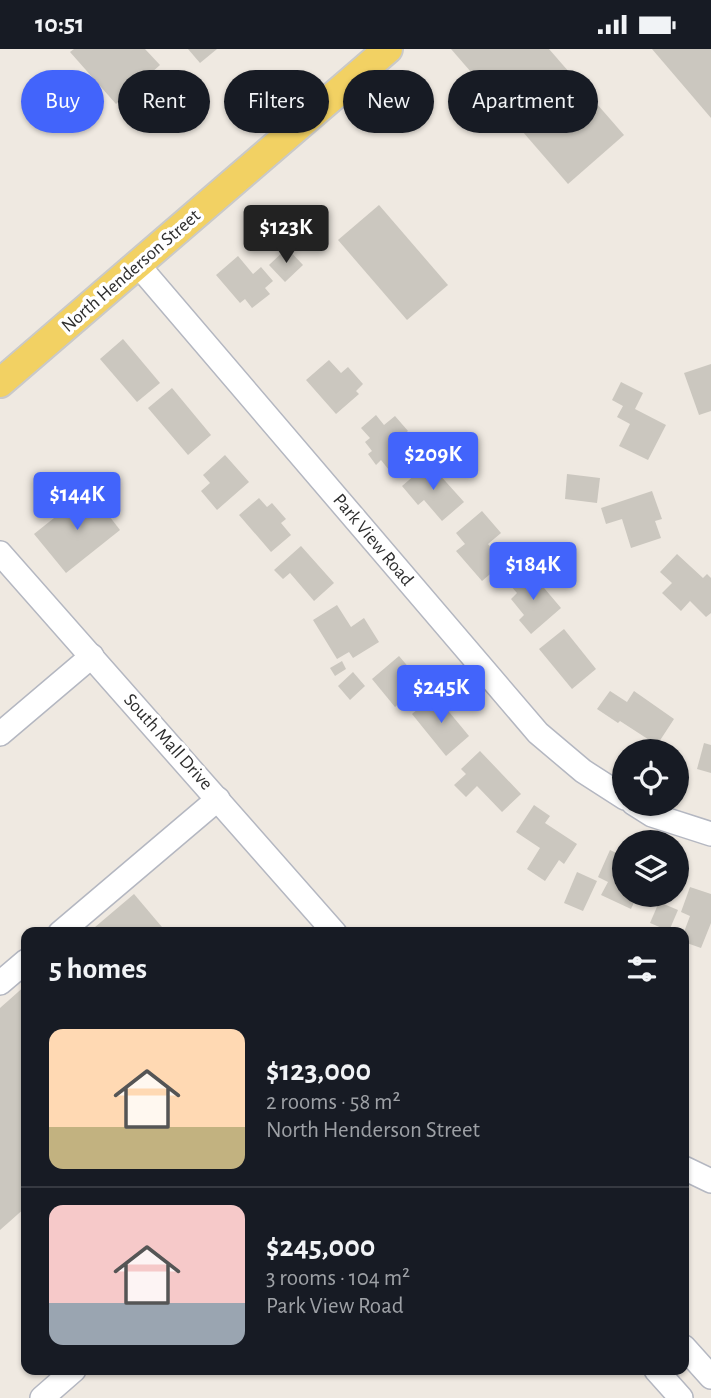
<!DOCTYPE html>
<meta charset="utf-8">
<style>
body{margin:0;font-family:"Alegreya Sans",sans-serif;background:#242831;color:#f1f3f6;height:100vh;display:flex;flex-direction:column;font-size:26px;white-space:nowrap}
*{box-sizing:border-box;margin:0}
p{font-size:23px;color:#9ea1a6}
.icon{flex:none;width:38px;height:38px;fill:none;stroke:currentColor;stroke-width:2;stroke-linecap:round;stroke-linejoin:round}
.map{position:relative;flex:1;overflow:hidden}
.sheet{position:absolute;left:21px;top:878px;width:668px;height:448px;display:flex;flex-direction:column;background:#171b24;border-radius:14px;box-shadow:0 2px 5px #0004}
.sheet>*{flex:none}
.top-card{position:absolute;left:21px;top:21px;width:670px;height:63px;display:flex;gap:14px}
.buttons{position:absolute;left:612px;top:690px;display:grid;gap:14px}
.buttons a{display:grid;place-items:center;width:77px;height:77px;border-radius:50%;background:#171b24;box-shadow:0 2px 5px #0004;font-size:35px}
.price{position:absolute;translate:-50% -60px;padding:0 16px;border-radius:7px;background:#4264fb;color:#fff;font-size:23px;line-height:46px;filter:drop-shadow(0 2px 4px #0008)}
.price::after{content:'';position:absolute;left:50%;top:42px;width:21px;height:16px;margin-left:-10px;background:inherit;clip-path:polygon(0 0,100% 0,50% 100%)}
.price.current{background:#222;color:#fff}
ul{padding:0;list-style:none}
li{display:flex;align-items:center;gap:21px;height:175px;padding:0 28px}
li+li{border-top:2px solid #363941}
li span{display:grid;place-items:center;flex:none;width:196px;height:140px;border-radius:14px;color:#555}
li>.icon{margin-inline-start:auto}
span .icon{width:84px;height:84px;fill:#fffc;stroke-width:1}
li b{font-size:30px}
h2{display:flex;justify-content:space-between;align-items:center;height:84px;padding:0 28px;font-size:30px}
.pill{padding:0 24px;border-radius:32px;background:#171b24;box-shadow:0 2px 5px #0004;font-size:24px;line-height:63px}
.pill.current{background:#4264fb;color:#fff}
.status{display:flex;justify-content:space-between;align-items:center;height:49px;padding:0 35px;background:#171b24;direction:ltr}
.status svg{height:19px;fill:currentColor}
.map>svg:first-child{display:block}
</style>
<div class="status"><b>10:51</b><svg viewBox="0 0 49 12"><path d="M0 12V9h3v3zM5 12V6h3v6zM10 12V3h3v9zM15 12V0h3v12zM26 1h20v11H26zM47 4h2v5h-2z"/></svg></div>
<div class="map">
<svg width="711" height="1349" viewBox="0 0 711 1349">
<rect width="100%" height="100%" fill="#efe9e1"/>
<g fill="#cbc7bf">
<path d="M74 0H145L160 16 116 55 70 3Z"/>
<path d="M188 0H217L200 14Z"/>
<path d="M451 0H549L624 86 568 135Z"/>
<path d="M652 0H711V69Z"/>
<path d="M379 156 448 236 407 271 338 191Z"/>
<path d="M287 199 303 216 285 233 269 216Z"/>
<path d="M238 207 253 225 261 218 273 232 265 239 270 245 252 259 245 250 240 254 216 226Z"/>
<path d="M123 290 160 334 137 353 100 310Z"/>
<path d="M329 311 341 324 348 318 363 335 356 342 359 345 336 365 306 331Z"/>
<path d="M711 315V362L699 366 684 324Z"/>
<path d="M621 333 643 344 635 360 666 376 648 411 619 397 630 375 617 368 623 357 612 351Z"/>
<path d="M172 339 211 386 188 406 148 359Z"/>
<path d="M376 366 384 376 395 367 408 382 396 392 408 406 389 421 381 411 376 416 368 405 372 402 365 393 370 389 361 379Z"/>
<path d="M225 406 249 433 217 461 201 442 210 434 203 426Z"/>
<path d="M429 414 464 453 442 472 424 451 418 456 402 437Z"/>
<path d="M567 425 600 429 597 454 565 450Z"/>
<path d="M89 441 120 481 66 524 34 485Z"/>
<path d="M652 442 662 470 655 472 661 489 631 499 622 470 606 475 601 459Z"/>
<path d="M259 449 267 458 272 454 286 470 281 474 291 486 271 503 239 466Z"/>
<path d="M482 462 501 484 488 495 503 514 482 532 456 502 465 495 456 484Z"/>
<path d="M301 497 334 534 314 552 290 524 283 530 274 521Z"/>
<path d="M677 505 703 529 707 525 711 529V564L706 568 690 552 681 562 662 544 672 534 660 523Z"/>
<path d="M528 520 561 559 531 585 519 571 524 566 511 550 517 544 510 536Z"/>
<path d="M337 556 351 578 364 569 379 593 353 609 349 603 337 610 313 571Z"/>
<path d="M564 580 596 620 572 640 539 600Z"/>
<path d="M399 607 423 635 395 658 372 630Z"/>
<path d="M342 612 346 620 335 627 330 619Z"/>
<path d="M353 623 365 637 350 651 338 637Z"/>
<path d="M610 642 627 653 634 642 674 670 657 696 620 672 618 674 597 660Z"/>
<path d="M435 646 469 687 446 707 412 665Z"/>
<path d="M704 694 711 696V724L697 720Z"/>
<path d="M480 702 521 745 502 763 477 737 466 748 454 736 466 725 461 720Z"/>
<path d="M534 756 550 767 545 774 577 795 564 815 559 811 545 832 527 820 540 799 516 783Z"/>
<path d="M610 801 625 808V845H638L631 860 601 846 608 833 598 828Z"/>
<path d="M577 823 597 832 583 862 564 854Z"/>
<path d="M690 838 711 845V874L701 899 684 893V883L690 867 681 863Z"/>
<path d="M134 845 167 884H88Z"/>
<path d="M659 853 678 861 669 882 650 874Z"/>
<path d="M26 936V1158L0 1181V959Z"/>
</g>
<g fill="none" stroke-linecap="round" stroke-linejoin="round">
<defs>
<g id="minor">
<path d="M138 216 538 684 583 722 625 749"/>
<path d="M0 504 335 884"/>
<path d="M0 685 92 607"/>
<path d="M633 754 652 766 711 785"/>
<path d="M60 884 218 750"/>
<path d="M0 934 26 912"/>
<path d="M684 1119 711 1132"/>
<path d="M684 1298 711 1328"/>
<path d="M656 1321 681 1349"/>
<path d="M42 1349 74 1321"/>
</g>
<path id="major" d="M0 334 388 0"/>
</defs>
<use href="#minor" stroke="#b4b7c1" stroke-width="26"/>
<use href="#major" stroke="#c9c9c9" stroke-width="32"/>
<use href="#minor" stroke="#fff" stroke-width="23"/>
<use href="#major" stroke="#f2d163" stroke-width="28"/>
</g>
<g text-anchor="middle" dominant-baseline="central" stroke-width="7" stroke-linejoin="round" paint-order="stroke">
<g font-size="19" fill="#2e2e2e" stroke="#fff">
<text transform="translate(131 222) rotate(-41)">North Henderson Street</text>
<text transform="translate(373 491) rotate(50)">Park View Road</text>
<text transform="translate(168 693) rotate(48)">South Mall Drive</text>
</g>
</g>
</svg>
<div class="buttons">
<a><svg class="icon" aria-label="locate" viewBox="0 0 24 24"><circle cx="12" cy="12" r="6"/><path d="M12 2v4M12 18v4M2 12h4M18 12h4"/></svg></a>
<a><svg class="icon" aria-label="layers" viewBox="0 0 24 24"><path d="M12 4l9 5-9 5-9-5zM3 14l9 5 9-5"/></svg></a>
</div>
<b class="price current" style="left:286px;top:216px">$123K</b>
<b class="price" style="left:433px;top:443px">$209K</b>
<b class="price" style="left:77px;top:483px">$144K</b>
<b class="price" style="left:533px;top:553px">$184K</b>
<b class="price" style="left:441px;top:676px">$245K</b>
<div class="top-card">
<a class="pill current">Buy</a>
<a class="pill">Rent</a>
<a class="pill">Filters</a>
<a class="pill">New</a>
<a class="pill">Apartment</a>
</div>
<section class="sheet">
<h2>5 homes<svg class="icon" aria-label="filters" viewBox="0 0 24 24"><path d="M4 7h16M4 17h16"/><circle cx="9" cy="7" r="2"/><circle cx="15" cy="17" r="2"/></svg></h2>
<ul>
<li><span style="background:linear-gradient(#ffd9b3 70%,#c2b280 0)"><svg class="icon" aria-label="home" viewBox="0 0 24 24"><path d="M3 11l9-7 9 7M6 9v11h12V9"/></svg></span><div><b>$123,000</b><p>2 rooms · 58 m²</p><p>North Henderson Street</p></div></li>
<li><span style="background:linear-gradient(#f6c9c9 70%,#9aa5b1 0)"><svg class="icon" aria-label="home" viewBox="0 0 24 24"><path d="M3 11l9-7 9 7M6 9v11h12V9"/></svg></span><div><b>$245,000</b><p>3 rooms · 104 m²</p><p>Park View Road</p></div></li>
</ul>
</section>
</div>
